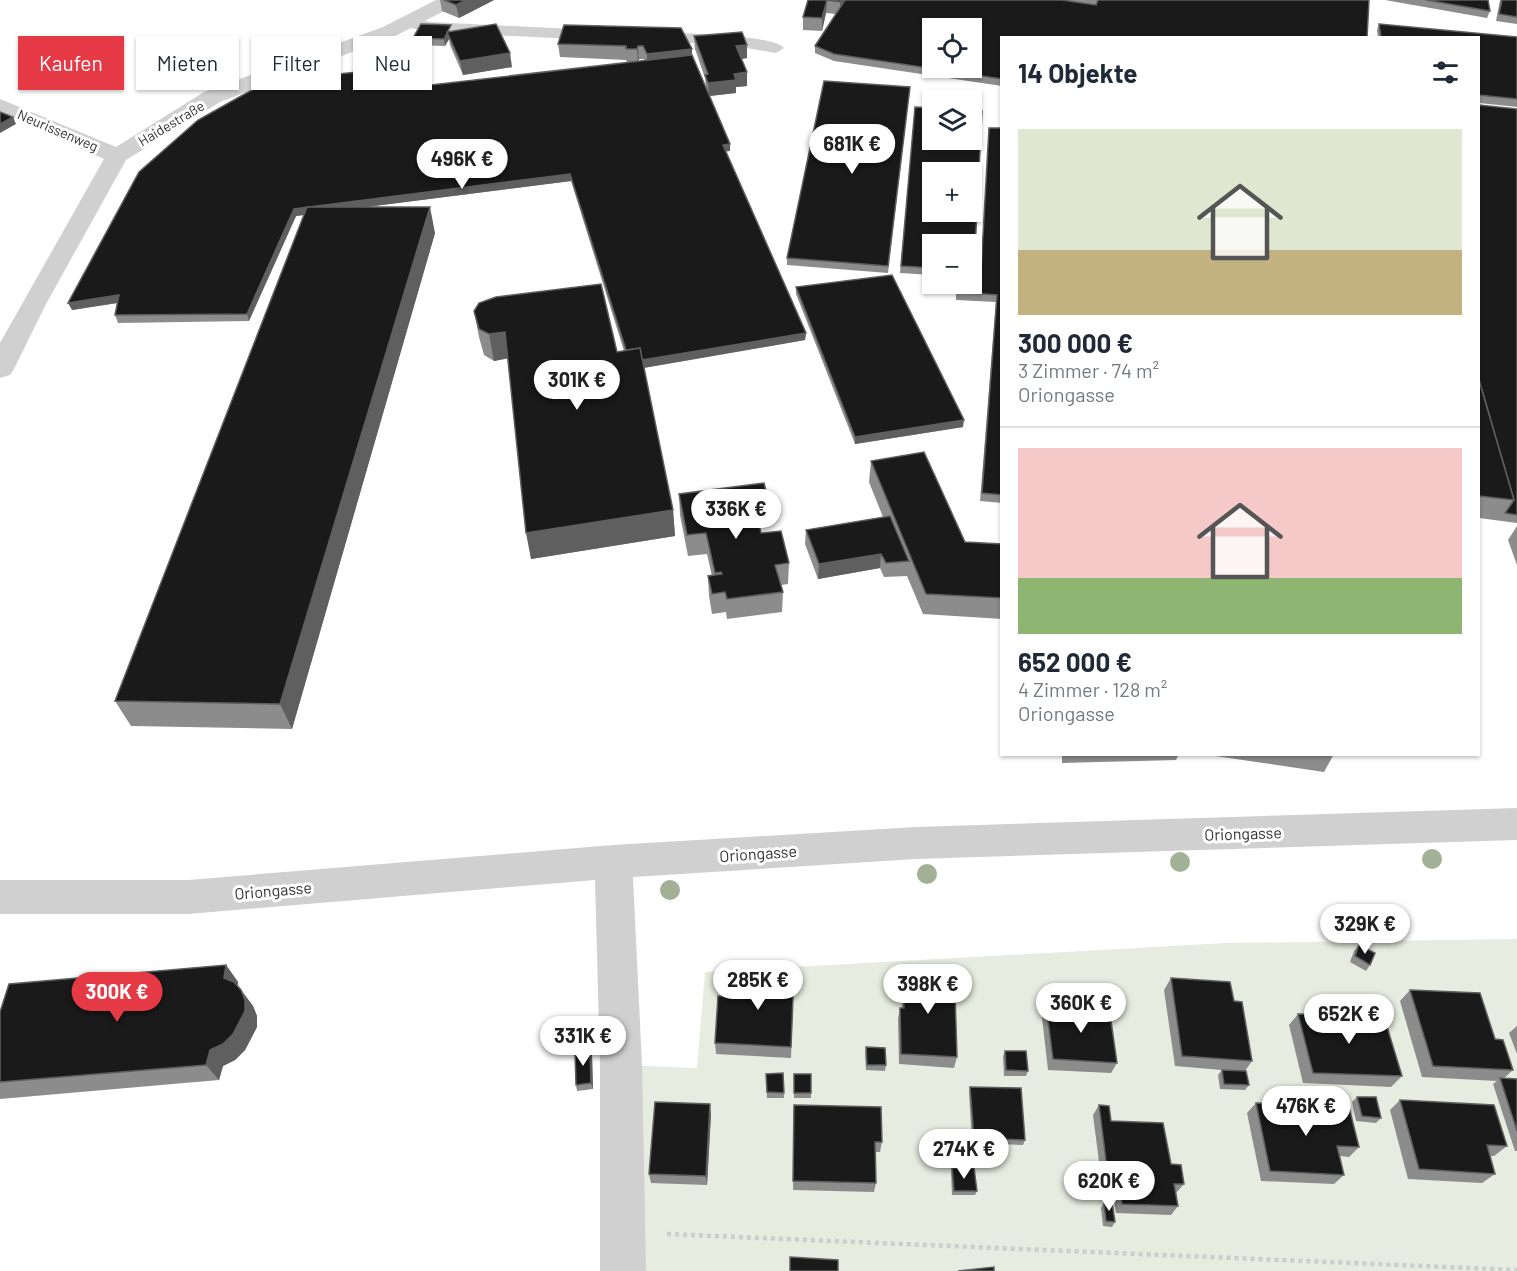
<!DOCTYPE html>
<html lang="de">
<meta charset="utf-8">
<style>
body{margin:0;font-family:Barlow,sans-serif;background:#f2f2f3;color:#1f2937;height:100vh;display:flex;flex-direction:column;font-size:22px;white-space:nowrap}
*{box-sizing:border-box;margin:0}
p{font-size:20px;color:#747a83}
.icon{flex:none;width:33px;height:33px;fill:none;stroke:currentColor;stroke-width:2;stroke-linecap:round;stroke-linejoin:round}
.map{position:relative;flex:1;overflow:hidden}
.panel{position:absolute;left:1000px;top:36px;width:480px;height:720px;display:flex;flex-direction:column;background:#fff;border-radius:0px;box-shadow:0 2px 4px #0004}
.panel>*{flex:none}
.top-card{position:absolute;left:18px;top:36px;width:570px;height:54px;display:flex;gap:12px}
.tools{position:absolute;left:922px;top:18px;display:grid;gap:12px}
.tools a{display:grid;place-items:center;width:60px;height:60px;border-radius:0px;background:#fff;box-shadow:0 2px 4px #0004;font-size:30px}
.price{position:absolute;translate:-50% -51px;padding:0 14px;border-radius:21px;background:#fff;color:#222;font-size:20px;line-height:39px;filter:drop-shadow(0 2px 3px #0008)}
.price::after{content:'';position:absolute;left:50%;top:36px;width:18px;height:14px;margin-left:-9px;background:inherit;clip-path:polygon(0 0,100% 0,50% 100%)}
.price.on{background:#e63946;color:#fff}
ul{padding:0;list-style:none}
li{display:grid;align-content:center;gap:12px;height:318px;padding:0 18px}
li+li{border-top:2px solid #e0e1e3}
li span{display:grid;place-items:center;height:186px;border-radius:0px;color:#555}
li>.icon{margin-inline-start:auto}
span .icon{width:108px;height:108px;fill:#fffc;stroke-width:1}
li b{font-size:26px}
h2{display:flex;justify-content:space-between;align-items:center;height:72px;padding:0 18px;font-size:26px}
.chip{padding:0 21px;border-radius:0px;background:#fff;box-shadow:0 2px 4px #0004;font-size:21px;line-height:54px}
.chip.on{background:#e63946;color:#fff}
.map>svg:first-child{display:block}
</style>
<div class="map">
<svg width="1517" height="1271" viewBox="0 0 1517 1271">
<rect width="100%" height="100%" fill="#fff"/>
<path fill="#e6ecdf" d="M1517 939V1271H623L621 1065 697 1068 705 972 1226 943Z"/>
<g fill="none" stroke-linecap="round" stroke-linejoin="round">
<path stroke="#cdcdcd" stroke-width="4.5" stroke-dasharray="4 4" stroke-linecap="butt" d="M667 1234 1517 1270"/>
<g fill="#d0d0d0" fill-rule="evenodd">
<path d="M406 18 431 22 594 30 602 35 594 40 431 32 401 26 398 23Z"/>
<path d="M651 32C673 33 772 34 784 48L776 53 735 46 646 40 643 37Z"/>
</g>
<g fill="#d0d0d0" fill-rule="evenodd">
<path d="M436 0H461L458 4 397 35 220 102 126 160 46 304 14 369 10 375 0 378V343L104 159 0 113V99L116 147 204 92 383 27Z"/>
<path d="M1517 808V840L916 859 633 877 642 1065 646 1271H600V1065L595 880 188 914H0V880H188L613 845 916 827Z"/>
</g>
</g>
<g fill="#a2b095">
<circle cx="1432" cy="859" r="10"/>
<circle cx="1180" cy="862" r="10"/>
<circle cx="927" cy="874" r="10"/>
<circle cx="670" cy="890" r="10"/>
</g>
<g fill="#8c8c8c" fill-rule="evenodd">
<path d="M440 0H494L459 18 442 11Z"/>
<path d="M808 0H1369L1002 38V86L834 61 815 53V46L836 14 826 13 822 31 803 30V17Z"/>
<path d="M1385 0H1488L1490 11 1487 18Z"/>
<path d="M1500 0H1517V24L1496 21Z"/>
<path d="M1379 24 1517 37V107L1479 103V38H1378L1377 30Z"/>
<path d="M564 25 692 49V55L706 87 705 78 695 49 694 36 747 45V58L741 59 747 86 736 87V93L710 96 730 144V151H726L806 333 805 340 644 368 673 510 675 536 531 559 508 358 494 361 484 355 479 337 474 311 617 352 624 351 571 181 365 207 435 233 292 729 131 726 115 701 304 215 296 216 249 321 118 323 115 315 118 303 72 310 422 72 423 86 633 62H627L626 60 560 57 558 44ZM639 59H644L645 61 638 62Z"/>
<path d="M452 31 512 67 463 75 450 45 449 39 445 46 414 45 413 38Z"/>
<path d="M910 87 888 273 787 265V258Z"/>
<path d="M1479 105 1517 109V523L1479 518Z"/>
<path d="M915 107 974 270 981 271 989 128H1002V503L980 501 996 302 956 300V284H972L933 244V275L900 273Z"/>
<path d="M796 287 963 427 855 444 796 294Z"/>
<path d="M871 461 965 542 1002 544V619L923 614 907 576 884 577 880 568 818 579 805 544 806 530 883 517 869 482Z"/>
<path d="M679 494 770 506V526L760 528 761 533 789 563 788 584 781 585 783 592 782 612 727 619 726 612 712 614 709 596 708 576H712L707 554 688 556 680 515Z"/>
<path d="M1517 526V565L1508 540Z"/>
<path d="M1062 754H1179L1176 760 1062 763Z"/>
<path d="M1202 754H1334L1324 772Z"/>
<path d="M1359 945 1370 965 1366 971 1350 962 1354 951Z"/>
<path d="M226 965 238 982V986L253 1006 257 1016V1027L245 1050 235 1060 223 1066 219 1080 0 1099V1012Z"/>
<path d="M904 968 949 994 957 1057 954 1068 899 1064 898 1019 900 1008H902L901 980Z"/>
<path d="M794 973 791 1058 716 1054 715 1043Z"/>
<path d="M1171 978 1234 1001 1252 1061 1245 1071 1249 1085 1245 1090 1220 1089 1218 1075 1222 1070 1175 1066 1164 990Z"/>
<path d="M1410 990 1495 1039 1513 1070 1503 1079H1517V1151H1515L1493 1084 1497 1081 1422 1077 1400 1001Z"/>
<path d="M1046 1005 1117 1063 1111 1073 1048 1070 1042 1017Z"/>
<path d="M1298 1014 1402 1076 1391 1087 1303 1083 1289 1025Z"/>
<path d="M1517 1026V1054L1509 1033Z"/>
<path d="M866 1047 886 1065 885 1071 866 1070 865 1053Z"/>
<path d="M1005 1051 1028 1071 1026 1076H1004L1003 1056Z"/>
<path d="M592 1055 593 1089 577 1091 576 1085Z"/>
<path d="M783 1073 784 1098H767L766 1074Z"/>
<path d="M794 1074 811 1093V1098H794Z"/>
<path d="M970 1087 1025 1140 1023 1145 972 1143 969 1092Z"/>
<path d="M1357 1097 1381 1118 1376 1123 1356 1121 1352 1102Z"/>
<path d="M1400 1100 1507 1146 1494 1156H1490L1495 1174 1482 1183 1408 1179 1390 1110Z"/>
<path d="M1256 1103 1359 1147 1349 1157 1340 1156 1344 1175 1334 1184 1261 1181 1247 1113Z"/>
<path d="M794 1105 882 1142 880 1152H875L876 1183 874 1192 793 1190Z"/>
<path d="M1099 1105 1111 1121 1171 1164 1184 1184 1176 1193 1178 1206 1171 1215 1116 1213 1112 1186 1102 1185 1093 1115Z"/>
<path d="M711 1114 707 1185 651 1183 649 1174Z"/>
<path d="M952 1168 977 1191 975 1195H952L951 1173Z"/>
<path d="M1104 1203 1115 1222 1112 1227 1103 1226 1101 1208Z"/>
</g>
<g fill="#5f5f5f">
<path d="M466 0H494L459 18 456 5Z"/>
<path d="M827 0 826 13 822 31V18Z"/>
<path d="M841 0H849L840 15V2Z"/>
<path d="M447 32 449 39 445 46 444 39Z"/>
<path d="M747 45V58L736 60V46Z"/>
<path d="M638 46 639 59 638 62 637 49Z"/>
<path d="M692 49V62L647 67V54Z"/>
<path d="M510 53 512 67 463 75 460 61Z"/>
<path d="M747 72V86L736 87V93L709 96 708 83 734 74Z"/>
<path d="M13 117 16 124 0 133V124Z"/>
<path d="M730 144V151L723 152V145Z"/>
<path d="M570 174 571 181 296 216 249 321 247 314 294 209Z"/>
<path d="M430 207 435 233 292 729 280 704Z"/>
<path d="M119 295 123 302 72 310 68 303Z"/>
<path d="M505 332 510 358 494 361 489 334Z"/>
<path d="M806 333 805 340 631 370 630 362Z"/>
<path d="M964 420 963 427 855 444V437Z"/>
<path d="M673 510 675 536 531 559 526 533Z"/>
<path d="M881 554 880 568 818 579 819 564Z"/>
<path d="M226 965 238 982 236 995 224 978Z"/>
<path d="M241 990 253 1006 257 1016V1027L245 1050 235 1060 223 1066 219 1080 206 1065 210 1050Z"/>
<path d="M590 1049 592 1055 593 1089 591 1083Z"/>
<path d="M710 1104 711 1114 707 1185 706 1176Z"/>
</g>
<g fill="#1a1a1a" stroke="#5f5f5f" stroke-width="1.5" fill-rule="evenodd">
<path d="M444 0H466L456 5Z"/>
<path d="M808 0H841L840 2 827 0 822 18 803 17Z"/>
<path d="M845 0H1062L1096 5 1098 0H1369L1367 38H1002V79L834 54 815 46ZM933 28H972V68H933Z"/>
<path d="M1426 0H1488L1490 11Z"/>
<path d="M1502 0H1517V17L1499 14Z"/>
<path d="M421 24 451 25 444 39 413 38Z"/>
<path d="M496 24 510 53 460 61 447 32Z"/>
<path d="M1379 24 1517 37V99L1479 95V38H1381Z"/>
<path d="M564 25 681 28 692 49 647 54 643 46H638L637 49H626V46L558 44Z"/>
<path d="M742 32 747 45 736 46 747 72 734 74 736 80 708 83 705 75 708 74 694 36Z"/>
<path d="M692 55 730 144 723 145 806 333 642 360 640 348 626 350 570 174 294 209 247 314 115 315 119 295 68 303 139 172 198 120 266 82 420 65 422 86Z"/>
<path d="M824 81 910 87 888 266 787 258Z"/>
<path d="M1479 105 1517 109V515L1505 513 1514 500 1479 380Z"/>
<path d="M915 107 933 108V140H972V110L982 111 974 270 981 271 989 128H1002V495L982 493 997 295 957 292V284H972V244H933V268L901 266ZM933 172H972V212H933Z"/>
<path d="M0 112 13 117 0 124Z"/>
<path d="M307 207H430L280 704 115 701Z"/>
<path d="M892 275 964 420 855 437 796 287Z"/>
<path d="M601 284 617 352 640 348 673 510 526 533 505 332 489 334 479 329 474 311 479 303 496 297Z"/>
<path d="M1479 380 1514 500 1479 496Z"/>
<path d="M924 452 965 542 1002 544V598L926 594 871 461Z"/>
<path d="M764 483 770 506 737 510 741 526 759 524 761 533 781 531 789 563 775 565 783 592 727 599 725 592 712 594 708 576 722 574 721 572 715 573 706 533 687 535 679 494Z"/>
<path d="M890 516 909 561 886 563 881 554 819 564 806 530Z"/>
<path d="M1359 945 1375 953 1370 965 1355 956Z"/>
<path d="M226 965 224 978 234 982 241 990 245 1000V1011L233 1034 223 1044 210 1050 206 1065 0 1082V1012L9 984Z"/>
<path d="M904 968 948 971 949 994H955L957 1057 901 1054 900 1008H904Z"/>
<path d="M739 970 794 973 791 1047 715 1043 718 996 737 997Z"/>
<path d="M1171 978 1230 982 1234 1001 1242 1002 1252 1061 1182 1056Z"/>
<path d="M1410 990 1480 993 1495 1039 1503 1040 1513 1070 1433 1066Z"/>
<path d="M1046 1005 1109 1007 1117 1063 1053 1059Z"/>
<path d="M1298 1014 1384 1017 1402 1076 1313 1073Z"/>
<path d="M866 1047 885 1048 886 1065H867Z"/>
<path d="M590 1049 591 1083 576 1085 575 1051Z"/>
<path d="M1005 1051H1026L1028 1071 1006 1070Z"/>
<path d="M1222 1070 1246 1071 1249 1085 1224 1084Z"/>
<path d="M783 1073 784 1093 767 1092 766 1074Z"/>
<rect x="794" y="1074" width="17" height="19"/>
<path d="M1500 1078 1517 1079V1131Z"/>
<path d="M970 1087 1021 1088 1025 1140 974 1138Z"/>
<path d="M1357 1097H1376L1381 1118 1362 1116Z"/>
<path d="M1400 1100 1494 1105 1507 1146 1487 1145 1495 1174 1419 1169Z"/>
<path d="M655 1102 710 1104 706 1176 649 1174Z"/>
<path d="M1256 1103 1349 1107 1359 1147 1337 1146 1344 1175 1270 1171Z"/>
<path d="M794 1105 881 1107 882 1142H875L876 1183 793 1181Z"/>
<path d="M1099 1105 1109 1106 1111 1121 1163 1123 1171 1164 1181 1165 1184 1184H1174L1178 1206 1122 1204 1118 1177 1108 1176Z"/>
<path d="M952 1168H974L977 1191H954Z"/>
<path d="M1104 1203H1112L1115 1222 1106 1221Z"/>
<path d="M790 1257 838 1260V1271H790Z"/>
<path d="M994 1267V1271H958Z"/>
</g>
<g text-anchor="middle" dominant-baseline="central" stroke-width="6" stroke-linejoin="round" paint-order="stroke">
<g font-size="14" fill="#333" stroke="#fff">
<text transform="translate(171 123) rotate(-31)">Haidestraße</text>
<text transform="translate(58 130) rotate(23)">Neurissenweg</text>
</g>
<g font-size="16" fill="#333" stroke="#fff">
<text transform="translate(1243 833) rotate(-2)">Oriongasse</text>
<text transform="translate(758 853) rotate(-4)">Oriongasse</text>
<text transform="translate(273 890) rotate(-5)">Oriongasse</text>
</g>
</g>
</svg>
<div class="tools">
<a><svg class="icon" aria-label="locate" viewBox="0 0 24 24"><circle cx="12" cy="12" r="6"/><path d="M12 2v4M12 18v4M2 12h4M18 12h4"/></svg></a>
<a><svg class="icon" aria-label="layers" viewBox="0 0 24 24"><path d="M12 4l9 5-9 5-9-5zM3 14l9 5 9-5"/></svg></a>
<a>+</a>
<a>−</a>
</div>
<b class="price" style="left:852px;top:175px">681K €</b>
<b class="price" style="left:462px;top:190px">496K €</b>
<b class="price" style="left:577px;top:411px">301K €</b>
<b class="price" style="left:736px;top:540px">336K €</b>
<b class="price" style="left:1365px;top:955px">329K €</b>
<b class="price" style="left:758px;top:1011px">285K €</b>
<b class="price" style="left:928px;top:1015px">398K €</b>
<b class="price on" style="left:117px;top:1023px">300K €</b>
<b class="price" style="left:1081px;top:1034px">360K €</b>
<b class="price" style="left:1349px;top:1045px">652K €</b>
<b class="price" style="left:583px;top:1067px">331K €</b>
<b class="price" style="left:1306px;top:1137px">476K €</b>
<b class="price" style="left:964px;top:1180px">274K €</b>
<b class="price" style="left:1109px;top:1212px">620K €</b>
<div class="top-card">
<a class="chip on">Kaufen</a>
<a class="chip">Mieten</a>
<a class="chip">Filter</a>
<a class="chip">Neu</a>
</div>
<section class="panel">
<h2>14 Objekte<svg class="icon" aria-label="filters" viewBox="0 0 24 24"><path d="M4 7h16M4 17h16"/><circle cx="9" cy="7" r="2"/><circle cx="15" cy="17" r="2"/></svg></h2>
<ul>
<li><span style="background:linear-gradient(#dfe7d0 65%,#c2b280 0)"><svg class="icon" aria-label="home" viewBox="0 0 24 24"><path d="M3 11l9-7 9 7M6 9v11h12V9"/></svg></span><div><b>300 000 €</b><p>3 Zimmer · 74 m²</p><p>Oriongasse</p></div></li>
<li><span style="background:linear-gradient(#f6c9c9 70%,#8fb573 0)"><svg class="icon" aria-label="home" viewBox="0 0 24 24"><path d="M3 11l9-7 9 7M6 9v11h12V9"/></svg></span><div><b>652 000 €</b><p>4 Zimmer · 128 m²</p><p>Oriongasse</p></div></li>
</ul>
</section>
</div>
